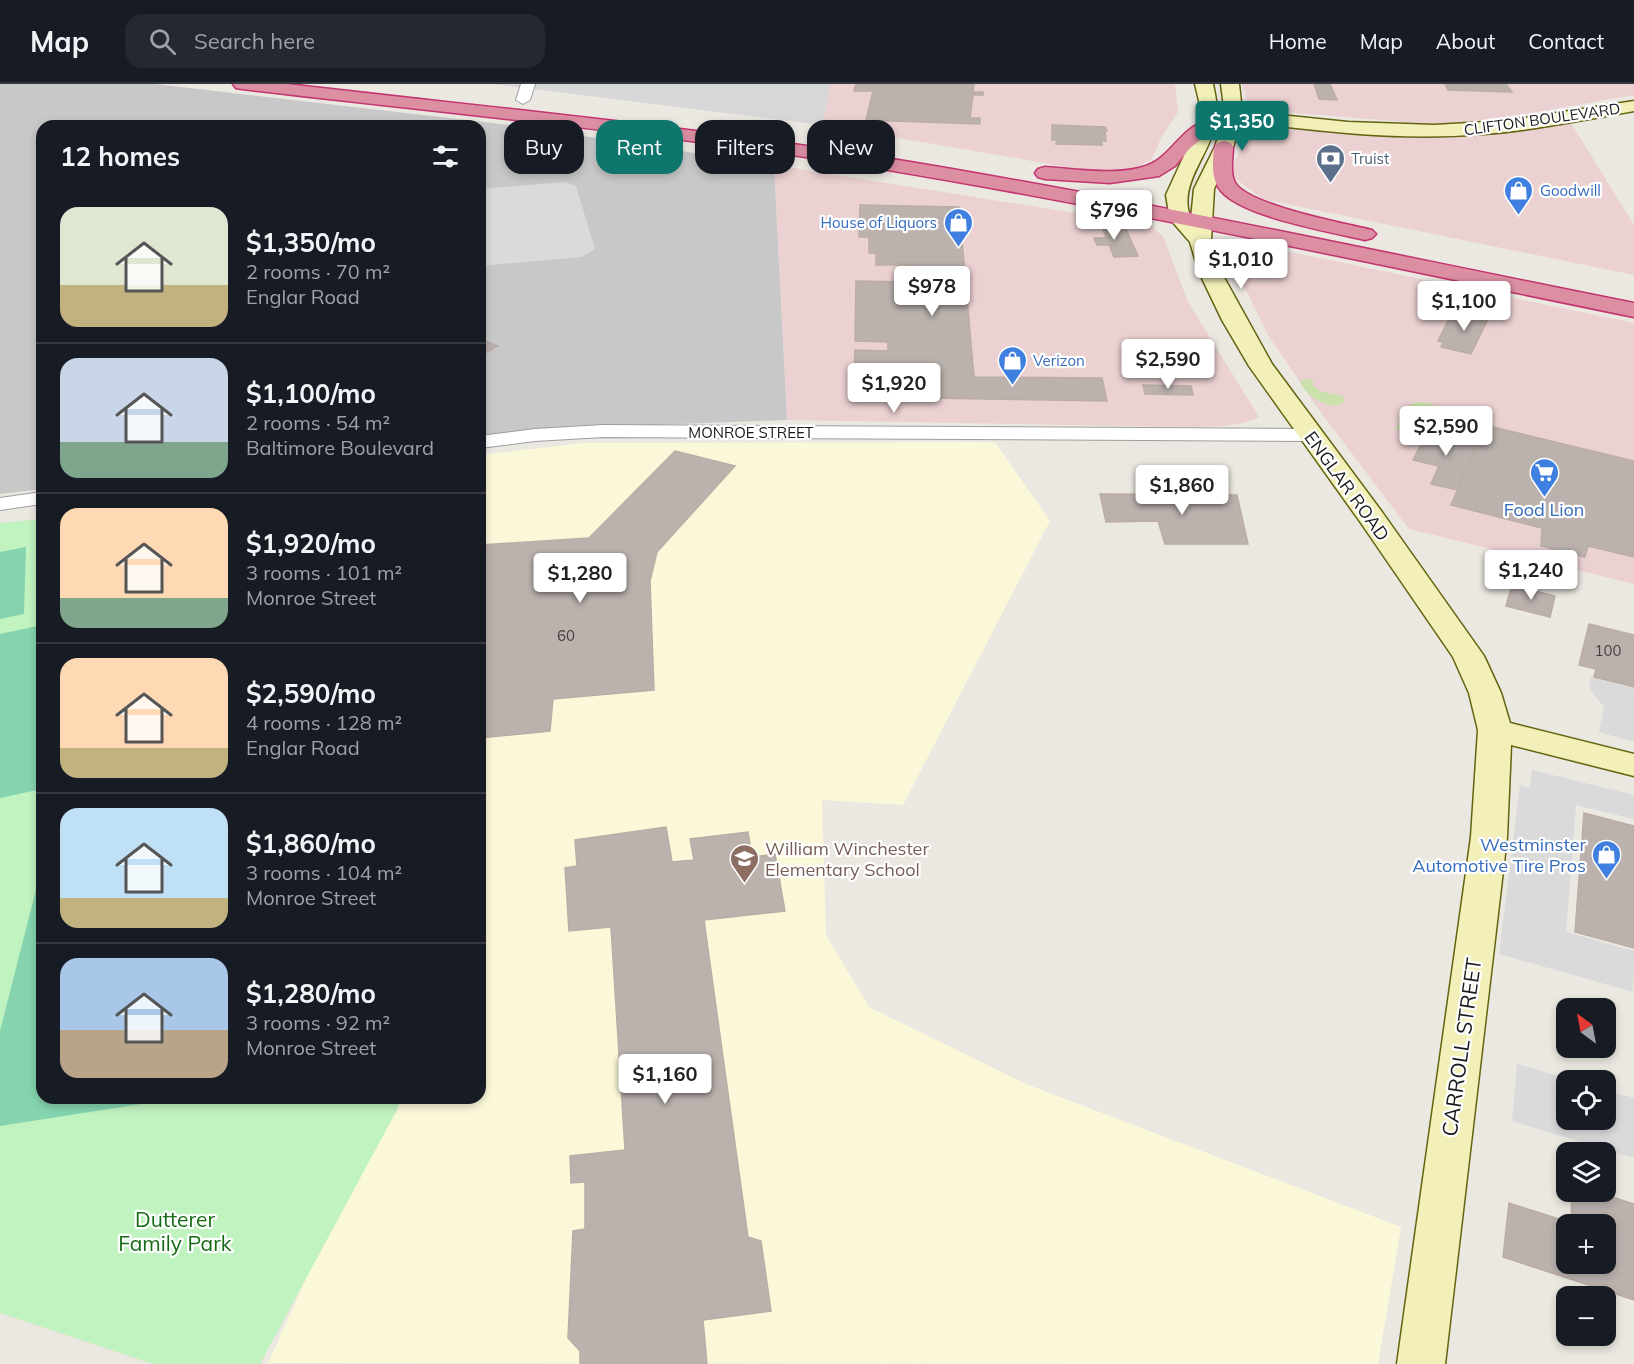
<!DOCTYPE html>
<meta charset="utf-8">
<style>
body{margin:0;font-family:Mulish,sans-serif;background:#242831;color:#f1f3f6;height:100vh;display:flex;flex-direction:column;font-size:22px;white-space:nowrap}
*{box-sizing:border-box;margin:0}
p{font-size:20px;color:#9ea1a6}
.icon{flex:none;width:33px;height:33px;fill:none;stroke:currentColor;stroke-width:2;stroke-linecap:round;stroke-linejoin:round}
.map{position:relative;flex:1;overflow:hidden}
.details{position:absolute;left:36px;top:36px;width:450px;height:984px;display:flex;flex-direction:column;background:#171b24;border-radius:18px;box-shadow:0 3px 9px #0003}
.details>*{flex:none}
.banner{position:absolute;left:504px;top:36px;width:570px;height:54px;display:flex;gap:12px}
.needle{width:39px;rotate:328deg}
.buttons{position:absolute;left:1556px;top:914px;display:grid;gap:12px}
.buttons a{display:grid;place-items:center;width:60px;height:60px;border-radius:12px;background:#171b24;box-shadow:0 3px 9px #0003;font-size:30px}
.price{position:absolute;translate:-50% -51px;padding:0 14px;border-radius:6px;background:#fff;color:#222;font-size:20px;line-height:39px;filter:drop-shadow(0 2px 3px #0008)}
.price::after{content:'';position:absolute;left:50%;top:36px;width:18px;height:14px;margin-left:-9px;background:inherit;clip-path:polygon(0 0,100% 0,50% 100%)}
.price.active{background:#0f766e;color:#fff}
ul{padding:0;list-style:none}
li{display:flex;align-items:center;gap:18px;height:150px;padding:0 24px}
li+li{border-top:2px solid #363941}
li span{display:grid;place-items:center;flex:none;width:168px;height:120px;border-radius:18px;color:#555}
li>.icon{margin-inline-start:auto}
span .icon{width:72px;height:72px;fill:#fffc;stroke-width:1}
li b{font-size:26px}
h2{display:flex;justify-content:space-between;align-items:center;height:72px;padding:0 24px;font-size:26px}
.pill{padding:0 21px;border-radius:18px;background:#171b24;box-shadow:0 3px 9px #0003;font-size:21px;line-height:54px}
.pill.active{background:#0f766e;color:#fff}
header{display:flex;align-items:center;gap:36px;box-sizing:border-box;height:84px;padding:0 30px;background:#171b24;border-bottom:2px solid #363941}
header strong{font-size:28px}
nav{display:flex;gap:33px;margin-inline-start:auto;font-size:21px}
.search{width:420px;height:54px;background:#242831;display:flex;align-items:center;gap:15px;box-sizing:border-box;padding:0 21px;border-radius:18px;color:#9ea1a6;font-size:22px}
.map>svg:first-child{display:block}
</style>
<header>
<strong>Map</strong>
<div class="search"><svg class="icon" aria-label="search" viewBox="0 0 24 24"><circle cx="10" cy="10" r="6"/><path d="M15 15l6 6"/></svg>Search here</div>
<nav><a>Home</a><a>Map</a><a>About</a><a>Contact</a></nav>
</header>
<div class="map">
<svg width="1634" height="1280" viewBox="0 0 1634 1280">
<rect width="100%" height="100%" fill="#ebe7e1"/>
<path fill="#d8d7d8" d="M493 0H830L823 41Z"/>
<g fill="#ebd1d2">
<path d="M830 0H1175L1178 28 1162 52 1152 75 1135 84 1116 89 1091 87 823 41Z"/>
<path d="M1242 0H1634V11L1479 38 1442 41 1257 26 1248 21Z"/>
<path d="M1257 39 1428 52H1473L1571 39 1634 141V191L1263 115 1229 90 1247 51Z"/>
<path d="M774 81 1150 141 1163 152 1188 218 1259 333 1243 339 1224 342 1192 343 787 336Z"/>
<path d="M1229 158H1242L1634 239V500L1409 445 1319 326 1268 251 1234 182 1227 160Z"/>
</g>
<path fill="#fbf8da" d="M995 358 1050 437 903 721 822 716 826 851 869 923 1026 1000 1401 1143 1378 1280 268 1279 313 1179 398 1024 400 1014H480V371L584 359Z"/>
<path fill="#c8c8c8" d="M0 0H155L511 41 774 81 787 336 548 345 480 353V42H42V405L0 410Z"/>
<g fill="#cae1ab">
<path d="M1305 295 1313 296V302L1323 308 1343 312 1344 318C1330 328 1305 312 1300 297Z"/>
<path d="M1417 318 1430 319 1439 324V328L1414 337 1395 347 1407 322Z"/>
</g>
<path fill="#c0f3c0" d="M42 435V1014H400L398 1024 260 1280H153L0 1229V439Z"/>
<g fill="#85d4af">
<path d="M26 463 24 530 0 535V468Z"/>
<path d="M42 541V705L0 714V550Z"/>
<path d="M40 790H42V1014H161L160 1017 0 1042V947Z"/>
</g>
<g fill="#dadada">
<path d="M564 98 576 102 595 165 582 173 480 182V105Z"/>
<path d="M1591 593 1634 605V658L1599 648 1604 623 1589 604Z"/>
<path d="M1532 686 1634 711V735L1576 721 1566 848 1634 867 1633 908 1499 870 1520 701 1530 704Z"/>
<path d="M1517 980 1572 996H1566V1035H1605V1006L1634 1014V1074L1512 1037Z"/>
</g>
<g fill="#bbb2ae" stroke="#bbada5" stroke-width="1.5" fill-rule="evenodd">
<path d="M856 0H974L973 8H983V11H973L970 34H980V40L866 36 873 7H854Z"/>
<path d="M1314 0H1330L1337 16 1319 15Z"/>
<path d="M1445 0H1506L1512 8 1448 6Z"/>
<path d="M1052 41 1105 43 1107 47H1105L1106 57H1101L1102 61 1056 60 1057 56H1052Z"/>
<path d="M860 121 959 123 974 293 1102 294 1107 317 864 313 865 286H854L855 266 888 267V258L855 257 856 197 915 198 914 181H876V169H869V153H859Z"/>
<path d="M1101 141H1124L1138 172 1114 173Z"/>
<path d="M1129 153 1133 161H1097L1094 154Z"/>
<path d="M1469 225 1481 228 1480 231 1489 233 1471 270 1441 263 1443 258 1438 257 1449 235 1454 237 1459 227 1468 229Z"/>
<path d="M480 255 498 262 483 270 480 269Z"/>
<path d="M1143 301 1191 302 1193 311 1145 310Z"/>
<path d="M1485 341 1634 377V473L1588 462 1585 473 1541 462 1542 444 1451 421Z"/>
<path d="M1428 346 1478 358 1457 406 1431 400 1439 382 1413 376Z"/>
<path d="M675 367 735 382 657 468 650 497 654 606 553 615 550 647 480 654V461L589 454Z"/>
<path d="M1100 410 1237 411 1248 460H1165L1158 437 1106 438Z"/>
<path d="M1512 501 1555 512 1550 533 1506 522Z"/>
<path d="M1589 540 1634 551V603L1594 593 1596 585 1579 581Z"/>
<path d="M1584 729 1634 742V864L1575 848Z"/>
<path d="M666 743 672 778 694 776 690 755 748 748 752 773 775 770 785 827 704 836 748 1153 761 1157 771 1227 703 1236 707 1280H580V1267L568 1254 573 1147 585 1145V1098L571 1099 570 1072 625 1066 611 843 569 847 565 784 577 782 575 756Z"/>
<path d="M1572 1107H1594L1634 1120V1216L1503 1173 1509 1119 1571 1139ZM1566 1140H1605V1179H1566Z"/>
</g>
<g fill="none" stroke-linecap="round" stroke-linejoin="round">
<defs>
<g id="street">
<path d="M521 0H535L530 16 523 20 516 16Z"/>
<path d="M603 341 1310 345 1317 347 1320 351 1317 355 1310 357 603 353 535 357 480 364V352L535 345Z"/>
<path d="M42 408V420L0 426V414Z"/>
</g>
<path id="secondary" d="M1195 0H1213C1216 15 1219 27 1215 42 1208 73 1177 102 1191 135L1194 105 1215 63 1225 31 1221 0H1239L1242 27 1348 38 1434 41 1505 37 1634 17V27C1584 36 1534 46 1484 50 1403 57 1321 48 1241 37L1233 63 1214 105 1211 156 1221 188 1272 280 1382 428 1484 572 1501 609 1510 639 1634 670V692L1511 661 1507 753 1445 1280H1397L1471 753 1478 646 1469 609 1453 573 1361 439 1249 282 1222 236 1199 188 1190 158 1170 135 1166 111 1197 43 1200 21Z"/>
<g id="highway">
<path d="M233 0H287C485 23 683 42 880 73 1133 114 1383 169 1634 219V233C1384 182 1134 127 882 85 670 50 456 30 242 5L236 4Z"/>
<path d="M1206 37 1212 39 1215 43 1212 47 1190 64 1175 82 1159 92 1110 99 1045 95 1038 93 1035 89 1038 85 1045 83C1077 85 1133 95 1159 75 1175 63 1185 43 1206 37Z"/>
<path d="M1224 57 1231 59 1233 63C1233 74 1229 90 1236 100 1252 122 1344 139 1372 146L1376 150 1372 154 1365 156C1331 148 1243 133 1221 107 1215 100 1213 91 1213 81 1213 74 1213 65 1217 59Z"/>
</g>
</defs>
<use href="#street" stroke="#9e9e9e" stroke-width="2"/>
<use href="#secondary" stroke="#62640f" stroke-width="3"/>
<use href="#highway" stroke="#c33470" stroke-width="3"/>
<use href="#street" fill="#fff" fill-rule="evenodd"/>
<use href="#secondary" fill="#f2f0b8" fill-rule="evenodd"/>
<use href="#highway" fill="#dc8fa3" fill-rule="evenodd"/>
</g>
<defs>
<symbol id="bank-pin" viewBox="-11 -11 22 30"><path d="M0 17L-7.5 6A9.5 9.5 0 1 1 7.5 6Z" fill="#5c6f8a" stroke="#fff"/><path d="M-6-4H6V4H-6ZM0-2.3a2.3 2.3 0 1 0 0 4.6a2.3 2.3 0 1 0 0-4.6Z" fill="#fff"/></symbol>
<symbol id="shop-pin" viewBox="-11 -11 22 30"><path d="M0 17L-7.5 6A9.5 9.5 0 1 1 7.5 6Z" fill="#3f7fe0" stroke="#fff"/><path d="M-5-2.5h2.3a2.7 3.5 0 0 1 5.4 0H5L5.5 6h-11ZM-1.5-2.5h3a1.5 2.3 0 0 0-3 0Z" fill="#fff"/></symbol>
<symbol id="supermarket-pin" viewBox="-11 -11 22 30"><path d="M0 17L-7.5 6A9.5 9.5 0 1 1 7.5 6Z" fill="#3f7fe0" stroke="#fff"/><path d="M-6-5.5h2.5l.6 2H6L4.5 2H-2.5L-4.4-4H-6ZM-1.5 3.2a1.3 1.3 0 1 0 .1 0ZM3 3.2a1.3 1.3 0 1 0 .1 0Z" fill="#fff"/></symbol>
<symbol id="school-pin" viewBox="-11 -11 22 30"><path d="M0 17L-7.5 6A9.5 9.5 0 1 1 7.5 6Z" fill="#8d6e63" stroke="#fff"/><path d="M0-5L7-2L0 1L-7-2ZM-4 1L0 2.5L4 1V4Q0 6-4 4Z" fill="#fff"/></symbol>
</defs>
<g fill-rule="evenodd">
<use href="#bank-pin" x="1314" y="58" width="33" height="45"/>
<use href="#shop-pin" x="1502" y="90" width="33" height="45"/>
<use href="#shop-pin" x="942" y="122" width="33" height="45"/>
<use href="#shop-pin" x="996" y="260" width="33" height="45"/>
<use href="#supermarket-pin" x="1528" y="372" width="33" height="45"/>
<use href="#shop-pin" x="1590" y="754" width="33" height="45"/>
<use href="#school-pin" x="728" y="758" width="33" height="45"/>
</g>
<g text-anchor="middle" dominant-baseline="central" stroke-width="4.5" stroke-linejoin="round" paint-order="stroke">
<g font-size="15" fill="#1a1a1a" stroke="#fff">
<text transform="translate(1542 35) rotate(-8)">CLIFTON BOULEVARD</text>
<text x="751" y="348">MONROE STREET</text>
</g>
<g font-size="15" fill="#4e5e75" stroke="#fff" text-anchor="start">
<text x="1351" y="74">Truist</text>
</g>
<g font-size="15" fill="#366cbe" stroke="#fff" text-anchor="start">
<text x="1540" y="106">Goodwill</text>
<text x="937" y="138" text-anchor="end">House of Liquors</text>
<text x="1033" y="276">Verizon</text>
</g>
<g font-size="15" fill="#42403f">
<text x="566" y="551">60</text>
<text x="1608" y="566">100</text>
</g>
<g font-size="18" fill="#1a1a1a" stroke="#fff">
<text transform="translate(1347 402) rotate(54)">ENGLAR ROAD</text>
</g>
<g font-size="18" fill="#366cbe" stroke="#fff">
<text x="1544" y="425">Food Lion</text>
<text x="1586" y="760" text-anchor="end">Westminster<tspan x="1586" dy="21">Automotive Tire Pros</tspan></text>
</g>
<g font-size="18" fill="#785e54" stroke="#fff" text-anchor="start">
<text x="765" y="764">William Winchester<tspan x="765" dy="21">Elementary School</tspan></text>
</g>
<g font-size="21" fill="#1a1a1a" stroke="#fff">
<text transform="translate(1461 963) rotate(-82)">CARROLL STREET</text>
</g>
<g font-size="21" fill="#156c15" stroke="#fff">
<text x="175" y="1135">Dutterer<tspan x="175" dy="24">Family Park</tspan></text>
</g>
</g>
</svg>
<div class="buttons">
<a><svg class="needle" viewBox="-14 -14 28 28"><path d="M0-13l5 13h-10z" fill="#e53935"/><path d="M0 13l5-13h-10z" fill="#9ea1a6"/></svg></a>
<a><svg class="icon" aria-label="locate" viewBox="0 0 24 24"><circle cx="12" cy="12" r="6"/><path d="M12 2v4M12 18v4M2 12h4M18 12h4"/></svg></a>
<a><svg class="icon" aria-label="layers" viewBox="0 0 24 24"><path d="M12 4l9 5-9 5-9-5zM3 14l9 5 9-5"/></svg></a>
<a>+</a>
<a>−</a>
</div>
<b class="price active" style="left:1242px;top:68px">$1,350</b>
<b class="price" style="left:1114px;top:157px">$796</b>
<b class="price" style="left:1241px;top:206px">$1,010</b>
<b class="price" style="left:932px;top:233px">$978</b>
<b class="price" style="left:1464px;top:248px">$1,100</b>
<b class="price" style="left:1168px;top:306px">$2,590</b>
<b class="price" style="left:894px;top:330px">$1,920</b>
<b class="price" style="left:1446px;top:373px">$2,590</b>
<b class="price" style="left:1182px;top:432px">$1,860</b>
<b class="price" style="left:1531px;top:517px">$1,240</b>
<b class="price" style="left:580px;top:520px">$1,280</b>
<b class="price" style="left:665px;top:1021px">$1,160</b>
<div class="banner">
<a class="pill">Buy</a>
<a class="pill active">Rent</a>
<a class="pill">Filters</a>
<a class="pill">New</a>
</div>
<section class="details">
<h2>12 homes<svg class="icon" aria-label="filters" viewBox="0 0 24 24"><path d="M4 7h16M4 17h16"/><circle cx="9" cy="7" r="2"/><circle cx="15" cy="17" r="2"/></svg></h2>
<ul>
<li><span style="background:linear-gradient(#dfe7d0 65%,#c2b280 0)"><svg class="icon" aria-label="home" viewBox="0 0 24 24"><path d="M3 11l9-7 9 7M6 9v11h12V9"/></svg></span><div><b>$1,350/mo</b><p>2 rooms · 70 m²</p><p>Englar Road</p></div></li>
<li><span style="background:linear-gradient(#c9d6e8 70%,#7fa58c 0)"><svg class="icon" aria-label="home" viewBox="0 0 24 24"><path d="M3 11l9-7 9 7M6 9v11h12V9"/></svg></span><div><b>$1,100/mo</b><p>2 rooms · 54 m²</p><p>Baltimore Boulevard</p></div></li>
<li><span style="background:linear-gradient(#ffd9b3 75%,#7fa58c 0)"><svg class="icon" aria-label="home" viewBox="0 0 24 24"><path d="M3 11l9-7 9 7M6 9v11h12V9"/></svg></span><div><b>$1,920/mo</b><p>3 rooms · 101 m²</p><p>Monroe Street</p></div></li>
<li><span style="background:linear-gradient(#ffd9b3 75%,#c2b280 0)"><svg class="icon" aria-label="home" viewBox="0 0 24 24"><path d="M3 11l9-7 9 7M6 9v11h12V9"/></svg></span><div><b>$2,590/mo</b><p>4 rooms · 128 m²</p><p>Englar Road</p></div></li>
<li><span style="background:linear-gradient(#bfe0f5 75%,#c2b280 0)"><svg class="icon" aria-label="home" viewBox="0 0 24 24"><path d="M3 11l9-7 9 7M6 9v11h12V9"/></svg></span><div><b>$1,860/mo</b><p>3 rooms · 104 m²</p><p>Monroe Street</p></div></li>
<li><span style="background:linear-gradient(#a9c7e8 60%,#b9a48a 0)"><svg class="icon" aria-label="home" viewBox="0 0 24 24"><path d="M3 11l9-7 9 7M6 9v11h12V9"/></svg></span><div><b>$1,280/mo</b><p>3 rooms · 92 m²</p><p>Monroe Street</p></div></li>
</ul>
</section>
</div>
